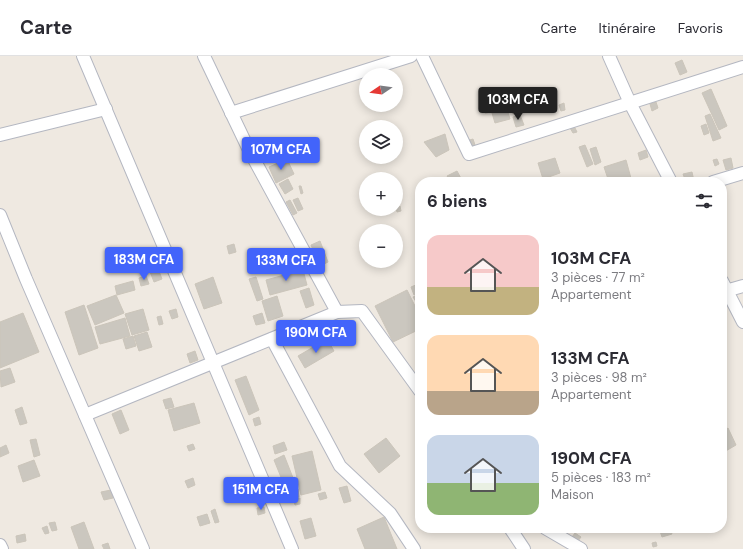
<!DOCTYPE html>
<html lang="fr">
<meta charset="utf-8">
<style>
body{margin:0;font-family:"DM Sans",sans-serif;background:#f2f2f3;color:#2b2b33;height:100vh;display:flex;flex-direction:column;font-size:15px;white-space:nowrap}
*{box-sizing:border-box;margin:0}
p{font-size:13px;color:#7c7c81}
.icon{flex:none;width:22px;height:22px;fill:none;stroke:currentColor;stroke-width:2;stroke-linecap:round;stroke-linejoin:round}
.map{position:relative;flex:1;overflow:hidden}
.sheet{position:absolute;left:415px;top:121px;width:312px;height:356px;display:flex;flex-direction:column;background:#fff;border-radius:16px;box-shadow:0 2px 10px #0003}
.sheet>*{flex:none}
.needle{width:26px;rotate:257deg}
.controls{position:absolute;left:359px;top:12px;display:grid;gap:8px}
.controls a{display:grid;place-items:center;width:44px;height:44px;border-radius:50%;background:#fff;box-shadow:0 2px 10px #0003;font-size:20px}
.price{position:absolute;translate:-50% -34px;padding:0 9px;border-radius:4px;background:#4264fb;color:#fff;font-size:13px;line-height:26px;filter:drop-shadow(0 1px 2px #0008)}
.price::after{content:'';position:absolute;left:50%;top:24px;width:12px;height:9px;margin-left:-6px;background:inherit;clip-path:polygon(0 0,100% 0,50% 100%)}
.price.selected{background:#222;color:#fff}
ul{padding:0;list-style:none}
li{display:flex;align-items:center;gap:12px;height:100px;padding:0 12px}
li span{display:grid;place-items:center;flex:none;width:112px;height:80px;border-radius:12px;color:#555}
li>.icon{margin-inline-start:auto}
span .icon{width:48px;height:48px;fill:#fffc;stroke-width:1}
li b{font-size:17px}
h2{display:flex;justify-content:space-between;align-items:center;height:48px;padding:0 12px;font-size:17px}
header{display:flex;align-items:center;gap:24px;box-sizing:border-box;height:56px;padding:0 20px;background:#fff;border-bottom:1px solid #e1e1e2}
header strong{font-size:19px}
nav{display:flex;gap:22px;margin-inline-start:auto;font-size:14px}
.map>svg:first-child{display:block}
</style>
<header>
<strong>Carte</strong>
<nav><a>Carte</a><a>Itinéraire</a><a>Favoris</a></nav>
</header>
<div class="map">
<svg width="743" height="493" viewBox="0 0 743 493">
<rect width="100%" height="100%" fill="#efe9e1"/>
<g fill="#cbc7bf" stroke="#cbc5ba">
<path d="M682 4 687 16 680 19 675 7Z"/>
<path d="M711 33 727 70 719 74 702 37Z"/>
<path d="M499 35 505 52 496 55 491 38Z"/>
<path d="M516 39 523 54 513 58 507 43Z"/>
<path d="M490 46 492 56 485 57 483 48Z"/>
<path d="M656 46 658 52 652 55 650 48Z"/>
<path d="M564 47 565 54 561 55 559 49Z"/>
<path d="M507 53 510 63 495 67 492 57Z"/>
<path d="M710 58 721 82 713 85 705 60Z"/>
<path d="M520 59 524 69 516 71 513 61Z"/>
<path d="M706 68 709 77 704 79 701 70Z"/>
<path d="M574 70 577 76 573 77 570 72Z"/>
<path d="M445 78 449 94 436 101 424 86Z"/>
<path d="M473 83 475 89 469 91 466 85Z"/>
<path d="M585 89 593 108 587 111 579 91Z"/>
<path d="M596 91 601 106 595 109 590 93Z"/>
<path d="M646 94 648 101 640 104 638 97Z"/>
<path d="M306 96 308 103 303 104 301 97Z"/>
<path d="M555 102 560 117 543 123 538 107Z"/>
<path d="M731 102 733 112 726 114 723 104Z"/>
<path d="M287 103 294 118 276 127 269 111Z"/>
<path d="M717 103 719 108 715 110 713 104Z"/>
<path d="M626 104 632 126H609L604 111Z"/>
<path d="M457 115 463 126H451L447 120Z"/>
<path d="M692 116 694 125 686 126 683 118Z"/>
<path d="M288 123 293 133 285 138 279 128Z"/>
<path d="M299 130H301L303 137 301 138Z"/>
<path d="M298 142 303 153 298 155 293 144Z"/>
<path d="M290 144 297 157 293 159 286 146Z"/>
<path d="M400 150 401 155 397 156 396 151Z"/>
<path d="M320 185 328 206 320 210 311 189Z"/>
<path d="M234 188 236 196 229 198 227 190Z"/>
<path d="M152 197 162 223 154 226 144 200Z"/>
<path d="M303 214 307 229 270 239 266 224Z"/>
<path d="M146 220 149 228 141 230 139 222Z"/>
<path d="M213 221 222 247 204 253 195 228Z"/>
<path d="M256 221 263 243 257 245 249 223Z"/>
<path d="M133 225 135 234 117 239 115 230Z"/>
<path d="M418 228 420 236 414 239 411 231Z"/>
<path d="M309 232 314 249 306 252 300 235Z"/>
<path d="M407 234 420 260V273L393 286 375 250Z"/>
<path d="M420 238V252L413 241Z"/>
<path d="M116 239 124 257 95 269 87 250Z"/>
<path d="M277 240 283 260 268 265 262 245Z"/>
<path d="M84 249 98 292 79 299 65 256Z"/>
<path d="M143 253 149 274 132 279 125 258Z"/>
<path d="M176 253 178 261 172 263 169 255Z"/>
<path d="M23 257 39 296 0 312V266Z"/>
<path d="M262 257 265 267 256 269 253 260Z"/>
<path d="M161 260 163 268 159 269 157 261Z"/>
<path d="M125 262 130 280 100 288 95 271Z"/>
<path d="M147 276 152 291 139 295 134 280Z"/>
<path d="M133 280 136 290 126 293 123 283Z"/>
<path d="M327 283 334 295 305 312 298 300Z"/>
<path d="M195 295 198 304 190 307 187 298Z"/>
<path d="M10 312 15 326 1 331 0 315Z"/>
<path d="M246 320 259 354 249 359 235 324Z"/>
<path d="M171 342 174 351 166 353 163 344Z"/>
<path d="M194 347 200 367 174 375 168 354Z"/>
<path d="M22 351 27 367 20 369 15 354Z"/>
<path d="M121 354 129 374 120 378 112 358Z"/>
<path d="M259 361 261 368 255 370 253 363Z"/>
<path d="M728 372 736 389 724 396 722 376Z"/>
<path d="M386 382 400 400 379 417 364 398Z"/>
<path d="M36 383 40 399 34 401 30 384Z"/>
<path d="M284 386 287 394 275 398 273 390Z"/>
<path d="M193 388 195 393 189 395 187 390Z"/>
<path d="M6 389 9 397 0 401V392Z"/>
<path d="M312 395 321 434 301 439 292 400Z"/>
<path d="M284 399 297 432 287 436 274 404Z"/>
<path d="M34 404 40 420 23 426 18 410Z"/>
<path d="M193 422 195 429 188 432 185 425Z"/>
<path d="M347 430 351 445 344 447 339 432Z"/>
<path d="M298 433 299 441 293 442 291 435Z"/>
<path d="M111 434 113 442 104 444 101 436Z"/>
<path d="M325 436 327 442 320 444 318 438Z"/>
<path d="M300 442V448L295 449 294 444Z"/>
<path d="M264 451 265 457 258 459 257 452Z"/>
<path d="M215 453 219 466 215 467 211 455Z"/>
<path d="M207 458 210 467 200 470 197 461Z"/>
<path d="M384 461 397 493H365L357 473Z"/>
<path d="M311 462 316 480 305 483 300 465Z"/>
<path d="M55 466 57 474 52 475 49 467Z"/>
<path d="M84 466 94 493H79L71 471Z"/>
<path d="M47 470 49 477 45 478 42 472Z"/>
<path d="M659 472H670L672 478 662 481Z"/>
<path d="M575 477 581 481 578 485 572 481Z"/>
<path d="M25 478 26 485 17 487 16 480Z"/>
<path d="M656 486 657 490 653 491 652 487Z"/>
<path d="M108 487 110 493H104L102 489Z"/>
</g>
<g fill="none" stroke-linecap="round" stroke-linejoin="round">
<defs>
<g id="minor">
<path d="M83 0 292 493"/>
<path d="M204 0 249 94 337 256 362 255 420 335"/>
<path d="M422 0 469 98 743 11"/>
<path d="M609 0 630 47 671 126"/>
<path d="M231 57 411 0"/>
<path d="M0 79 106 53"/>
<path d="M713 126 743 117"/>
<path d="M0 159 26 223 143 493"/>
<path d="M722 225 743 266"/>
<path d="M722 236 743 230"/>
<path d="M272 283 340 410 390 457 414 493"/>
<path d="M85 359 337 256"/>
<path d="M510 472 524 493"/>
<path d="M545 472 581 493"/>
<path d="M0 489 2 493"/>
</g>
</defs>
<use href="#minor" stroke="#b4b7c1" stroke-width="14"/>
<use href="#minor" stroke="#fff" stroke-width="12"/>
</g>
</svg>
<div class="controls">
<a><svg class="needle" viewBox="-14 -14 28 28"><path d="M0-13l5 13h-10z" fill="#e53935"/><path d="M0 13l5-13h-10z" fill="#7c7c81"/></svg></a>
<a><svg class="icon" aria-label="layers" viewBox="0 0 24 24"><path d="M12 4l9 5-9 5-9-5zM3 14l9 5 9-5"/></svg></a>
<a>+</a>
<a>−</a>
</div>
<b class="price selected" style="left:518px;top:65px">103M CFA</b>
<b class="price" style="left:281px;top:115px">107M CFA</b>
<b class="price" style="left:144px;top:225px">183M CFA</b>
<b class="price" style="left:286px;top:226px">133M CFA</b>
<b class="price" style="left:316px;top:298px">190M CFA</b>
<b class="price" style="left:261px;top:455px">151M CFA</b>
<section class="sheet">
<h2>6 biens<svg class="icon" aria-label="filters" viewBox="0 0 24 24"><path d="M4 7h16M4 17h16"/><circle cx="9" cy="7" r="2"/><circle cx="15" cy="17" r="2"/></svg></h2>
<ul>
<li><span style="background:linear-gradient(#f6c9c9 65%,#c2b280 0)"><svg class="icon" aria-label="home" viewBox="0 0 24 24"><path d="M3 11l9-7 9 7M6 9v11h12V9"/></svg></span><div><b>103M CFA</b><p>3 pièces · 77 m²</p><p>Appartement</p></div></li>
<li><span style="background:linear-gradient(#ffd9b3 70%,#b9a48a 0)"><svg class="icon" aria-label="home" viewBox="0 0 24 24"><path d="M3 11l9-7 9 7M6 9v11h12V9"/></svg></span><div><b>133M CFA</b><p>3 pièces · 98 m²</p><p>Appartement</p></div></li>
<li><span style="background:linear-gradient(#c9d6e8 60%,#8fb573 0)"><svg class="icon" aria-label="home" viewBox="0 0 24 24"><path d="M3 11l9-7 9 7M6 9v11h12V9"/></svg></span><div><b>190M CFA</b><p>5 pièces · 183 m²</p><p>Maison</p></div></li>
</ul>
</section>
</div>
